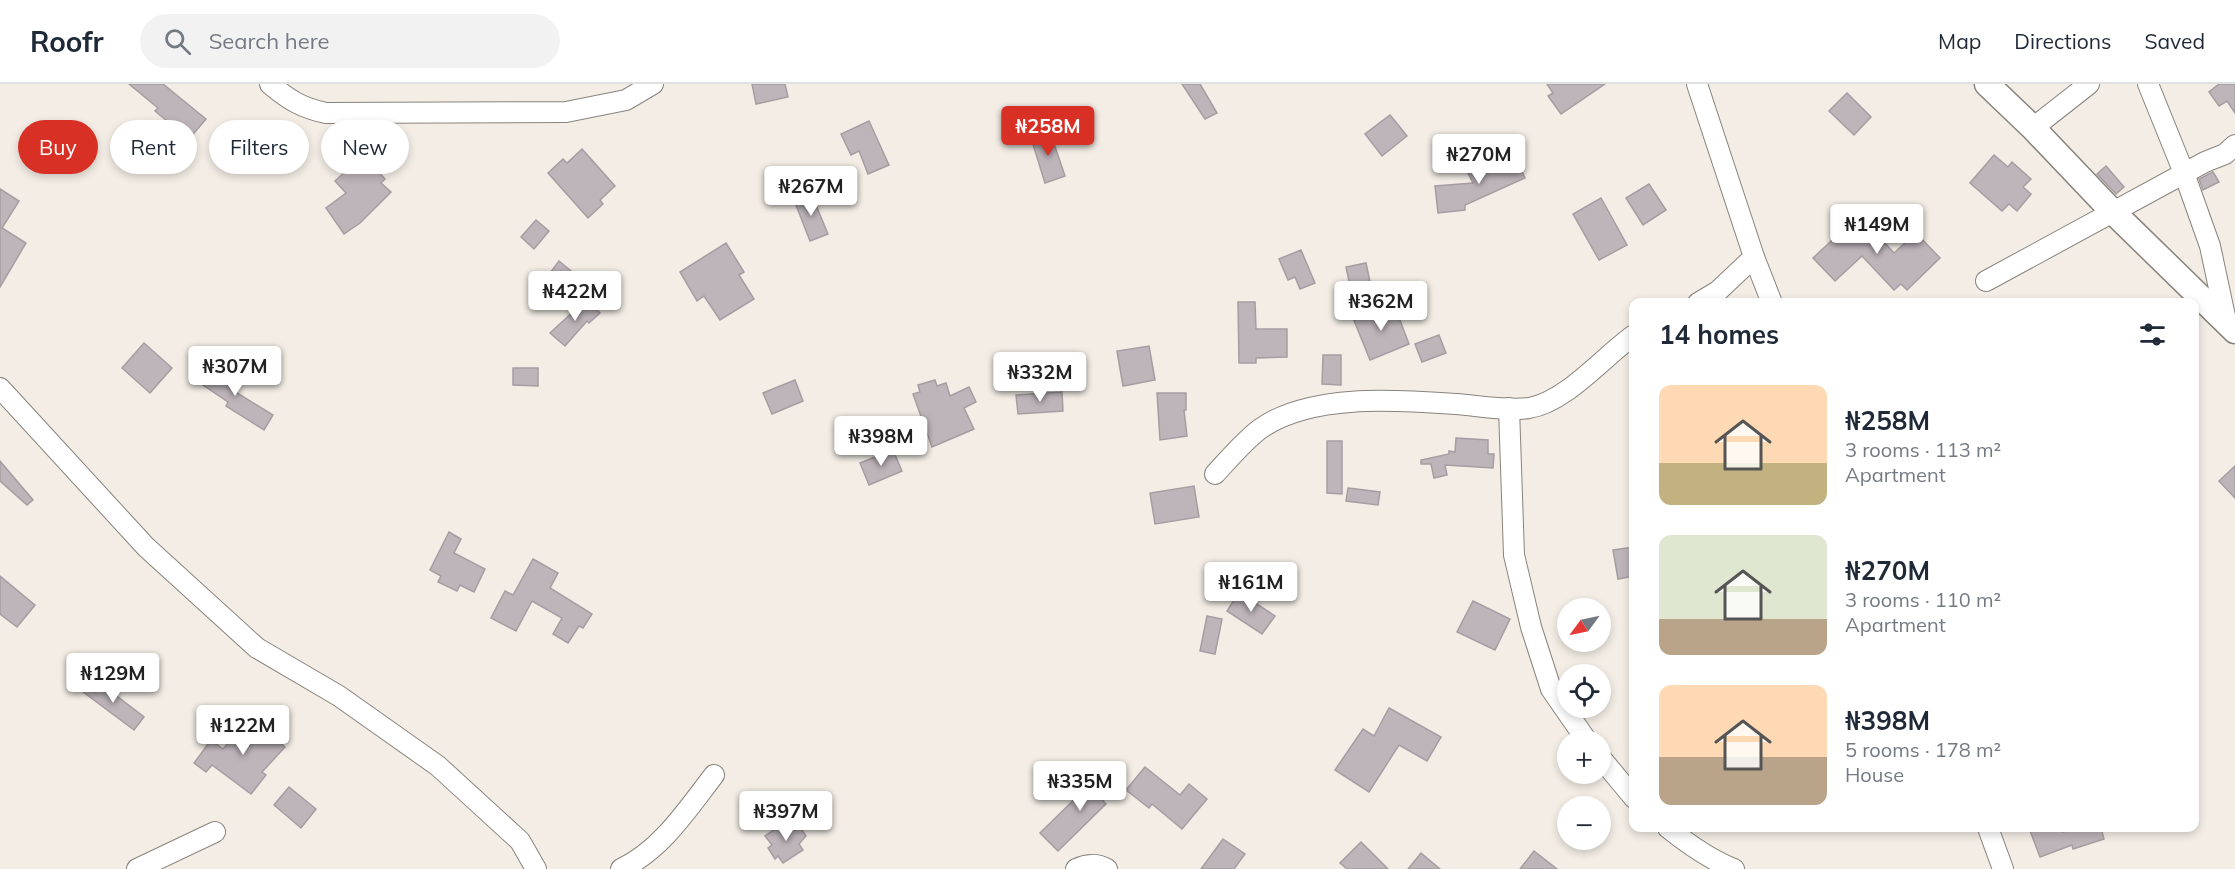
<!DOCTYPE html>
<meta charset="utf-8">
<style>
body{margin:0;font-family:Mulish,sans-serif;background:#f2f2f3;color:#1f2937;height:100vh;display:flex;flex-direction:column;font-size:22px;white-space:nowrap}
*{box-sizing:border-box;margin:0}
p{font-size:20px;color:#747a83}
.icon{flex:none;width:33px;height:33px;fill:none;stroke:currentColor;stroke-width:2;stroke-linecap:round;stroke-linejoin:round}
.map{position:relative;flex:1;overflow:hidden}
.sheet{position:absolute;left:1629px;top:214px;width:570px;height:534px;display:flex;flex-direction:column;background:#fff;border-radius:12px;box-shadow:0 3px 9px #0003}
.sheet>*{flex:none}
.guide{position:absolute;left:18px;top:36px;width:570px;height:54px;display:flex;gap:12px}
.needle{width:39px;rotate:237deg}
.buttons{position:absolute;left:1557px;top:514px;display:grid;gap:12px}
.buttons a{display:grid;place-items:center;width:54px;height:54px;border-radius:50%;background:#fff;box-shadow:0 3px 9px #0003;font-size:30px}
.price{position:absolute;translate:-50% -51px;padding:0 14px;border-radius:6px;background:#fff;color:#222;font-size:20px;line-height:39px;filter:drop-shadow(0 2px 3px #0008)}
.price::after{content:'';position:absolute;left:50%;top:36px;width:18px;height:14px;margin-left:-9px;background:inherit;clip-path:polygon(0 0,100% 0,50% 100%)}
.price.selected{background:#d93025;color:#fff}
ul{padding:0;list-style:none}
li{display:flex;align-items:center;gap:18px;height:150px;padding:0 30px}
li span{display:grid;place-items:center;flex:none;width:168px;height:120px;border-radius:12px;color:#555}
li>.icon{margin-inline-start:auto}
span .icon{width:72px;height:72px;fill:#fffc;stroke-width:1}
li b{font-size:26px}
h2{display:flex;justify-content:space-between;align-items:center;height:72px;padding:0 30px;font-size:26px}
.tag{padding:0 21px;border-radius:27px;background:#fff;box-shadow:0 3px 9px #0003;font-size:21px;line-height:54px}
.tag.selected{background:#d93025;color:#fff}
header{display:flex;align-items:center;gap:36px;box-sizing:border-box;height:84px;padding:0 30px;background:#fff;border-bottom:2px solid #e0e1e3}
header strong{font-size:28px}
nav{display:flex;gap:33px;margin-inline-start:auto;font-size:21px}
.search{width:420px;height:54px;background:#f2f2f3;display:flex;align-items:center;gap:15px;box-sizing:border-box;padding:0 21px;border-radius:33px;color:#747a83;font-size:22px}
.map>svg:first-child{display:block}
</style>
<header>
<strong>Roofr</strong>
<div class="search"><svg class="icon" aria-label="search" viewBox="0 0 24 24"><circle cx="10" cy="10" r="6"/><path d="M15 15l6 6"/></svg>Search here</div>
<nav><a>Map</a><a>Directions</a><a>Saved</a></nav>
</header>
<div class="map">
<svg width="2235" height="785" viewBox="0 0 2235 785">
<rect width="100%" height="100%" fill="#f3ede5"/>
<g fill="#beb5ba" stroke="#a69da3" stroke-width="1.5">
<path d="M129 0H163L206 35 189 55 155 27 158 24Z"/>
<path d="M752 0H785L788 13 756 20Z"/>
<path d="M1182 0H1200L1217 29 1205 35Z"/>
<path d="M1547 0H1605L1561 30 1548 12 1553 9Z"/>
<path d="M2219 0H2235V29L2227 17 2219 22 2209 8Z"/>
<path d="M1847 9 1871 33 1854 51 1829 27Z"/>
<path d="M1390 31 1407 52 1382 72 1365 50Z"/>
<path d="M869 37 889 81 868 90 859 67 851 71 841 50Z"/>
<path d="M1050 48 1065 92 1045 99 1031 54Z"/>
<path d="M582 65 615 102 600 116 603 120 588 134 548 89 563 75 567 79Z"/>
<path d="M1513 69 1525 94 1465 121V126L1438 129 1435 102 1473 99 1468 89Z"/>
<path d="M1994 71 2008 83 2012 78 2031 95 2023 103 2031 110 2017 127 2009 120 2002 127 1970 99Z"/>
<path d="M359 75 369 85 372 81 385 95 381 99 391 108 360 139 344 150 326 124 346 109 335 97Z"/>
<path d="M2106 82 2124 103 2116 110 2097 90Z"/>
<path d="M2213 88 2219 98 2203 106 2199 95Z"/>
<path d="M1649 100 1666 126 1643 141 1626 114Z"/>
<path d="M0 105 19 117 2 144 26 159 0 203Z"/>
<path d="M811 109 828 150 810 157 794 116Z"/>
<path d="M1601 114 1627 161 1599 176 1573 130Z"/>
<path d="M1859 131 1894 169 1916 149 1940 174 1907 206 1901 200 1894 206 1862 172 1835 197 1813 174Z"/>
<path d="M536 136 549 147 534 165 521 153Z"/>
<path d="M726 159 744 188 739 191 754 215 720 236 704 212 697 217 680 188Z"/>
<path d="M1301 166 1315 199 1300 205 1295 193 1288 196 1279 175Z"/>
<path d="M559 177 576 191 555 218 538 205Z"/>
<path d="M1366 179 1372 207 1352 211 1346 183Z"/>
<path d="M587 215 600 229 589 239 587 237 565 262 550 249Z"/>
<path d="M1238 218H1255L1256 245H1287V273L1256 274V279H1239Z"/>
<path d="M1386 221 1391 234 1398 231 1409 260 1370 276 1353 234Z"/>
<path d="M1439 251 1446 269 1422 278 1415 260Z"/>
<path d="M144 259 172 284 150 309 122 284Z"/>
<path d="M1149 262 1155 296 1123 302 1117 267Z"/>
<path d="M1323 271H1341V301L1322 300Z"/>
<path d="M213 280 235 295 229 304 273 331 264 346 226 322 228 318 200 299Z"/>
<path d="M513 284H538V302L513 301Z"/>
<path d="M795 296 803 317 772 330 763 309Z"/>
<path d="M935 296 937 302 946 299 950 312 969 303 976 318 964 324 974 345 932 363 913 310 920 308 918 301Z"/>
<path d="M1062 308 1063 327 1018 330 1016 311Z"/>
<path d="M1157 309H1186V326H1184L1187 352 1160 356Z"/>
<path d="M1456 354 1488 356V370H1494L1493 384 1445 381 1447 391 1434 394 1431 380H1421V376L1449 370V367L1455 368Z"/>
<path d="M1327 357H1342V410L1327 409Z"/>
<path d="M893 366 902 387 869 401 860 379Z"/>
<path d="M0 377 33 416 27 421 0 397Z"/>
<path d="M2235 382V414L2219 397Z"/>
<path d="M1194 402 1199 433 1155 440 1150 409Z"/>
<path d="M1348 404 1380 408 1378 421 1346 417Z"/>
<path d="M449 448 461 455 454 469 485 485 474 508 460 501 457 507 438 498 441 492 430 486Z"/>
<path d="M1634 463V492L1618 495 1613 466Z"/>
<path d="M533 475 558 489 550 504 592 530 583 544 579 542 568 559 553 550 562 534 532 517 516 547 491 534 505 507 513 511Z"/>
<path d="M0 492 35 521 17 543 0 530Z"/>
<path d="M1239 508 1275 532 1262 550 1227 527Z"/>
<path d="M1473 517 1510 535 1495 566 1457 548Z"/>
<path d="M1207 532 1222 535 1215 570 1200 567Z"/>
<path d="M92 593 144 633 134 646 82 607Z"/>
<path d="M1389 624 1441 653 1427 677 1399 661 1369 708 1335 686 1363 645 1374 652Z"/>
<path d="M252 633 285 663 262 688 266 691 251 710 212 681 206 688 194 679 211 656 223 665Z"/>
<path d="M1145 683 1180 711 1189 700 1207 715 1182 745 1152 720 1149 724 1126 706Z"/>
<path d="M1110 686 1121 696 1103 717 1106 720 1058 767 1040 749 1088 702 1092 706Z"/>
<path d="M289 703 316 725 301 744 274 721Z"/>
<path d="M790 738 795 746 800 743 806 752 799 760 803 766 783 779 778 772 775 775 768 764 772 761 765 752 784 739 786 741Z"/>
<path d="M2029 744H2061L2063 748 2076 744H2101L2104 755 2073 765 2072 761 2040 773Z"/>
<path d="M1223 755 1245 770 1234 785H1201Z"/>
<path d="M1361 758 1388 785H1347L1340 779Z"/>
<path d="M1534 767 1557 785H1520Z"/>
<path d="M1421 769 1440 785H1408Z"/>
</g>
<g fill="none" stroke-linecap="round" stroke-linejoin="round">
<defs>
<g id="minor">
<path d="M270 0C289 16 302 24 326 29L566 28 626 16 653 0"/>
<path d="M1697 0 1754 173 1772 219"/>
<path d="M2148 0 2184 89 2210 162 2226 237"/>
<path d="M2033 44 2089 0"/>
<path d="M1986 197 2205 78 2225 70 2235 61"/>
<path d="M1698 219 1718 207 1754 173"/>
<path d="M0 304 146 463 257 564 339 612 438 682 520 757 536 785"/>
<path d="M1509 324 1514 471 1531 543 1551 605 1587 657"/>
<path d="M1215 390C1229 375 1244 357 1260 345 1310 309 1398 316 1456 320 1480 322 1507 327 1529 324 1566 318 1603 273 1634 251"/>
<path d="M1600 673 1634 714"/>
<path d="M1668 744C1688 760 1711 776 1734 785"/>
<path d="M1988 744 2003 785"/>
<path d="M137 785 215 748"/>
<path d="M621 785C661 766 687 726 714 691"/>
<path d="M1076 785C1087 780 1096 779 1107 785"/>
</g>
<path id="tertiary" d="M1987 0 2033 44 2112 127 2235 247"/>
</defs>
<use href="#minor" stroke="#88837c" stroke-width="22"/>
<use href="#tertiary" stroke="#88837c" stroke-width="27"/>
<use href="#minor" stroke="#fff" stroke-width="20"/>
<use href="#tertiary" stroke="#fff" stroke-width="24"/>
</g>
</svg>
<div class="buttons">
<a><svg class="needle" viewBox="-14 -14 28 28"><path d="M0-13l5 13h-10z" fill="#e53935"/><path d="M0 13l5-13h-10z" fill="#747a83"/></svg></a>
<a><svg class="icon" aria-label="locate" viewBox="0 0 24 24"><circle cx="12" cy="12" r="6"/><path d="M12 2v4M12 18v4M2 12h4M18 12h4"/></svg></a>
<a>+</a>
<a>−</a>
</div>
<b class="price selected" style="left:1048px;top:73px">₦258M</b>
<b class="price" style="left:1479px;top:101px">₦270M</b>
<b class="price" style="left:811px;top:133px">₦267M</b>
<b class="price" style="left:1877px;top:171px">₦149M</b>
<b class="price" style="left:575px;top:238px">₦422M</b>
<b class="price" style="left:1381px;top:248px">₦362M</b>
<b class="price" style="left:235px;top:313px">₦307M</b>
<b class="price" style="left:1040px;top:319px">₦332M</b>
<b class="price" style="left:881px;top:383px">₦398M</b>
<b class="price" style="left:1251px;top:529px">₦161M</b>
<b class="price" style="left:113px;top:620px">₦129M</b>
<b class="price" style="left:243px;top:672px">₦122M</b>
<b class="price" style="left:1080px;top:728px">₦335M</b>
<b class="price" style="left:786px;top:758px">₦397M</b>
<div class="guide">
<a class="tag selected">Buy</a>
<a class="tag">Rent</a>
<a class="tag">Filters</a>
<a class="tag">New</a>
</div>
<section class="sheet">
<h2>14 homes<svg class="icon" aria-label="filters" viewBox="0 0 24 24"><path d="M4 7h16M4 17h16"/><circle cx="9" cy="7" r="2"/><circle cx="15" cy="17" r="2"/></svg></h2>
<ul>
<li><span style="background:linear-gradient(#ffd9b3 65%,#c2b280 0)"><svg class="icon" aria-label="home" viewBox="0 0 24 24"><path d="M3 11l9-7 9 7M6 9v11h12V9"/></svg></span><div><b>₦258M</b><p>3 rooms · 113 m²</p><p>Apartment</p></div></li>
<li><span style="background:linear-gradient(#dfe7d0 70%,#b9a48a 0)"><svg class="icon" aria-label="home" viewBox="0 0 24 24"><path d="M3 11l9-7 9 7M6 9v11h12V9"/></svg></span><div><b>₦270M</b><p>3 rooms · 110 m²</p><p>Apartment</p></div></li>
<li><span style="background:linear-gradient(#ffd9b3 60%,#b9a48a 0)"><svg class="icon" aria-label="home" viewBox="0 0 24 24"><path d="M3 11l9-7 9 7M6 9v11h12V9"/></svg></span><div><b>₦398M</b><p>5 rooms · 178 m²</p><p>House</p></div></li>
</ul>
</section>
</div>
